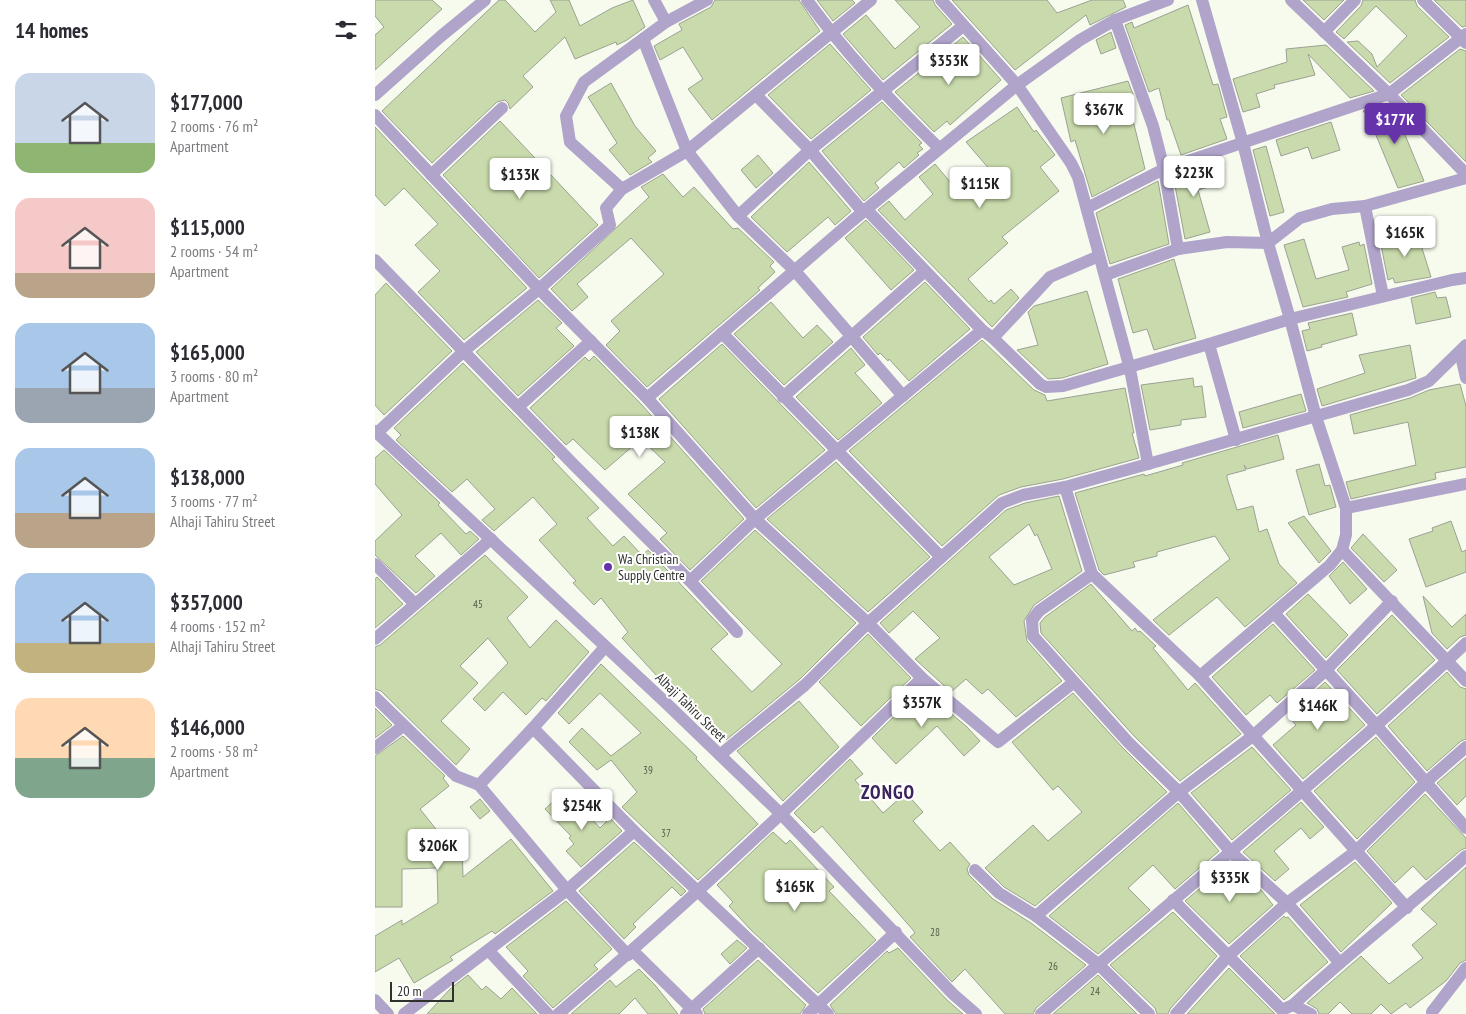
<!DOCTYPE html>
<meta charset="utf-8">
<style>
body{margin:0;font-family:"PT Sans Narrow",sans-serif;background:#f2f2f3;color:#2b2b33;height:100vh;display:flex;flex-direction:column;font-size:19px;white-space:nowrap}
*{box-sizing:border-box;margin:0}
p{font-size:16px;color:#7c7c81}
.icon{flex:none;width:28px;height:28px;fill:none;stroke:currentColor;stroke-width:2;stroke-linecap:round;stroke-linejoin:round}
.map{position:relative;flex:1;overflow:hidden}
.sheet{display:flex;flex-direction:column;background:#fff;width:375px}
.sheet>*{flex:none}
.scale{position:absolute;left:15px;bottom:12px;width:64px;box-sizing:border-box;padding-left:5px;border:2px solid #2f312c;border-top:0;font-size:14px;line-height:18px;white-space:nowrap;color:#2f312c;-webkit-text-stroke:4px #fff;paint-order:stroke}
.price{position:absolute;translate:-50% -42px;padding:0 11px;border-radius:5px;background:#fff;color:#222;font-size:16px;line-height:32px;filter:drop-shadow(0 1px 2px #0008)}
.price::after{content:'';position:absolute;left:50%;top:30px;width:15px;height:11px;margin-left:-8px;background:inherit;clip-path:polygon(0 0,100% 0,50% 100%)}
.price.on{background:#6733aa;color:#fff}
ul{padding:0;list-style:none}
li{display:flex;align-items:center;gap:15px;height:125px;padding:0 15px}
li span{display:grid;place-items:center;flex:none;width:140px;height:100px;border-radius:15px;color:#555}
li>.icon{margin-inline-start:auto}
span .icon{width:60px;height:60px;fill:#fffc;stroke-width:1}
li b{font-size:21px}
h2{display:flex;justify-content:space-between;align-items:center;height:60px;padding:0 15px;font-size:21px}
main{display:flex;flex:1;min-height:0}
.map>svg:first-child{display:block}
</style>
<main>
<section class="sheet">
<h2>14 homes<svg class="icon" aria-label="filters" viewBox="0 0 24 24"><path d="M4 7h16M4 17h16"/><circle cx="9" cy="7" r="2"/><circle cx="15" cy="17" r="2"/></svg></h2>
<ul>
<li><span style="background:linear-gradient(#c9d6e8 70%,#8fb573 0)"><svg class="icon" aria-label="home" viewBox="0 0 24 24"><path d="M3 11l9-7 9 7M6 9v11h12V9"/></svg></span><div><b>$177,000</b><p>2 rooms · 76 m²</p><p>Apartment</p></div></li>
<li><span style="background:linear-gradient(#f6c9c9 75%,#b9a48a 0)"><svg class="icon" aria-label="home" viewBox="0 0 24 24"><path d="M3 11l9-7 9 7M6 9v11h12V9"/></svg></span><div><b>$115,000</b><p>2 rooms · 54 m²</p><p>Apartment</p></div></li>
<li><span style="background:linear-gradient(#a9c7e8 65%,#9aa5b1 0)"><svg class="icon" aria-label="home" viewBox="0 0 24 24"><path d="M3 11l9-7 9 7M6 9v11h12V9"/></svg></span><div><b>$165,000</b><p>3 rooms · 80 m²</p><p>Apartment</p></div></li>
<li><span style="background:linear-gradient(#a9c7e8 65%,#b9a48a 0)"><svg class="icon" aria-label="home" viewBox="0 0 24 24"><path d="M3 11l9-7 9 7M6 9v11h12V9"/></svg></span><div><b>$138,000</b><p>3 rooms · 77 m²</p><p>Alhaji Tahiru Street</p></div></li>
<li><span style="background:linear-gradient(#a9c7e8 70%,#c2b280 0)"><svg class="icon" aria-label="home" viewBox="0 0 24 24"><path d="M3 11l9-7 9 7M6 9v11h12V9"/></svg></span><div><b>$357,000</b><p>4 rooms · 152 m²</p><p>Alhaji Tahiru Street</p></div></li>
<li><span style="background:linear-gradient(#ffd9b3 60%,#7fa58c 0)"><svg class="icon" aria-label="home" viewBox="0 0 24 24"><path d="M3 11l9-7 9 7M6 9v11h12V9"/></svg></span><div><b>$146,000</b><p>2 rooms · 58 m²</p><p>Apartment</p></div></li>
</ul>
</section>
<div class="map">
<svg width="1091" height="1014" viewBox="0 0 1091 1014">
<rect width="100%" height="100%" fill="#f6fbee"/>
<g fill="#c9dbac" stroke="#9ca194" fill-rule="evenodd">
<path d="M0 0H57L67 9 0 70V35L9 27 0 16Z"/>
<path d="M124 0H130L160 32 181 12 175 0H194L205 26 237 8 258 0 270 27 252 40 242 45 241 42 200 59 190 37 148 76 158 87 135 109 133 103 130 100 122 102 57 163 7 111Z"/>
<path d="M340 0H424L445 31 337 120 313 89 328 79 308 47 285 60 279 46 307 30 304 24 336 7Z"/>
<path d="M442 0H477L480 3 458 21Z"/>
<path d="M520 0H558L560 5 577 24 508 80 468 34 491 15 520 49 545 27Z"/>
<path d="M577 0H672L682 13 717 0H748L751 7 715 25 711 15 640 70Z"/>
<path d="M928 0H969L949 20Z"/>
<path d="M988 0H1040L1042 6 1074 37 1015 83 972 42 983 41 997 54 1002 67 1032 36 1001 6 969 39 961 32 986 6Z"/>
<path d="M1059 0H1091V26L1087 27Z"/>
<path d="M813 5 838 85 843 84 852 117 845 119 852 139 806 155 794 120H792L784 88 774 92 750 25 757 22 759 28Z"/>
<path d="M736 32 741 48 726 54 721 40Z"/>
<path d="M588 37 626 80 575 125 572 121 559 132 520 92Z"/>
<path d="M455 44 496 90 436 139 393 95Z"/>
<path d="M951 45 999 91 975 98 933 54 940 75 899 85 900 88 881 94 885 107 868 112 858 79 912 62 911 49Z"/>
<path d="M1085 49 1091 51V162L1026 95Z"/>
<path d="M753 81 759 97 753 100 770 169 717 197 700 140 696 142 686 98Z"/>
<path d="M236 83 260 126 281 151 273 158 277 162 255 175 234 150 242 143 213 97Z"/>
<path d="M507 102 547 143 544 145 548 149 542 153 544 155 529 168 524 162 500 183 504 188 489 201 447 151Z"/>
<path d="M1012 103 1021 113 1049 181 1023 188 993 116 988 111Z"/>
<path d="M642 107 659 132 661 130 680 155 665 167 684 191 627 237 633 243 593 279 614 302 616 300 619 304 636 289 644 298 617 327 503 210 514 201 530 220 558 194 544 177 560 164 586 195 616 171 591 142Z"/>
<path d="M125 121 223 225 164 278 68 175Z"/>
<path d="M956 122 965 150 937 159 933 147 906 156 901 140Z"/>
<path d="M0 127 152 288 89 340 43 292 65 271 40 245 63 224 29 188 10 206 0 195Z"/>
<path d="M891 146 909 212 895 216 878 150Z"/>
<path d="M383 155 398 173 381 188 366 170Z"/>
<path d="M838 161 844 184 823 190 835 232 810 239 798 175Z"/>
<path d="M434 162 476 211 460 225 453 217 412 252 376 217Z"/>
<path d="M288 174 308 197 319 187 358 229 363 228 399 262 395 266 400 272 383 288 385 290 272 387 231 345 245 331 236 321 289 274 256 238 202 284 213 297 197 311 176 289 274 197 266 187Z"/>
<path d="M783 181 794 244 735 264 721 213Z"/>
<path d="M491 220 539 270 516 290 470 238Z"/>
<path d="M1041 229 1056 277 1020 283 1018 278 1013 280 1005 240Z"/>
<path d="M929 239 941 279 974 270 967 247 984 242 985 246 989 244 997 284 971 292 973 297 928 307 909 245Z"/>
<path d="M799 259 821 338 779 350 772 329 758 333 743 279Z"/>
<path d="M550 282 595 329 534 381 514 359 513 361 505 353 503 355 488 337Z"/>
<path d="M11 283 77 351 9 415 0 405V295Z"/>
<path d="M712 291 733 364 687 378 673 379 642 350 663 345 653 312 659 306Z"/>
<path d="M1060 292 1062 298 1071 297 1076 317 1041 324 1036 298Z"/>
<path d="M163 300 187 323 181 328 199 346 143 396 101 352Z"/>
<path d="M396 302 428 338 442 325 458 342 409 385 359 334Z"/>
<path d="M977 313 982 335 946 345 947 347 932 351 927 331 935 329 933 323Z"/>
<path d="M607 340 659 390 670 395 672 401 750 388 759 433H757L764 458 688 479 646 487 624 495 567 546 474 451Z"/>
<path d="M347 344 450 450 381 508 284 399Z"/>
<path d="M1035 345 1041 378 947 406 942 389 990 373 984 355Z"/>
<path d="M476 348 490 365 480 373 507 403 463 440 421 397Z"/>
<path d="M219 356 266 404 369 519 315 570 285 539 292 533 253 494 290 462 266 439 230 470 198 439 191 445 155 408 210 357 214 361Z"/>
<path d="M88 363 180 457 177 459 224 508 212 518 238 546 249 536 267 555 273 550 353 634 336 649 377 692 407 664 326 581 380 530 481 623 425 679 351 740 298 684 294 689 247 638 253 632 226 598 219 605 198 583 201 581 164 540 182 524 158 497 119 531 107 520 120 509 92 479 77 492 21 440 26 435 19 428Z"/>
<path d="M818 378 819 387 827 386 831 417 806 420V425L775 430 766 385Z"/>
<path d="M1085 384 1091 406V467L1060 473 1061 479 976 499 971 482 1041 465 1033 422 979 434 975 415 1035 398 1054 390Z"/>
<path d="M926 394 931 411 868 428 864 412Z"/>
<path d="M903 435 909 459 872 469 869 465 871 470 852 475V478L862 510 878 506 884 532 892 529 904 564 922 583 870 627 842 597 794 635 778 620 855 559 840 536 782 552V556L758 562 760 567 729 575 724 570 700 493 769 474 770 476 808 465 807 463Z"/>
<path d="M9 450 65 503 63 505 91 534 95 531 104 539 86 555 66 533 40 556 60 576 41 593 0 555V541L27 515 0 484V458Z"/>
<path d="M461 462 555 557 493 612 392 519Z"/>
<path d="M944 464 950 486 955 485 961 507 934 515 921 470Z"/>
<path d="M684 496 707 571 659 605 649 621 652 641 687 681 641 717 613 689 607 694 591 679 576 692 540 659 565 638 538 611 514 633 505 623 631 510 650 503ZM654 524 660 536 662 534 677 569 639 585 614 557Z"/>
<path d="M929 516 956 551 944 563 913 523Z"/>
<path d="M1076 521 1087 552 1091 550V572L1051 587 1034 539 1058 531 1057 528Z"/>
<path d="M988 534 1022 570 1009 582 976 548Z"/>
<path d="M110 555 153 597 132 618 155 648 181 620 214 652 171 701 167 698 151 715 128 692 110 711 98 699 133 663 113 638 85 666 103 683 66 721 95 749 81 765 6 691 0 689V647L5 645Z"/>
<path d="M968 562 992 589 975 604 954 576Z"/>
<path d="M2 577 28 604 0 628V579Z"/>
<path d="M716 584 757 631 760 628 763 632 765 631 781 646 778 648 813 690 820 683 866 734 805 781 759 736 666 633 665 623 670 617Z"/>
<path d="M933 594 973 635 951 658 911 614Z"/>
<path d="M1048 596 1077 627 1091 614V635L1085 637 1072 649 1057 633Z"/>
<path d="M1017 615 1060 660 1002 714 962 670Z"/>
<path d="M898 624 940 670 902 703 895 695 871 715 837 677Z"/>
<path d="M493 634 536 678 486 726 444 682Z"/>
<path d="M226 664 322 757 321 759 383 824 323 880 247 807 262 792 236 760 222 770 194 742 207 728 236 756 266 733 225 693 194 724 183 713Z"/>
<path d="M1072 672 1085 687 1091 689V739L1086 741 1052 771 1013 726Z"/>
<path d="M950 682 990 725 928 779 898 745 921 725 913 716Z"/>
<path d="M547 689 591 726 605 741 589 756 562 726 521 764 497 738Z"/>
<path d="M698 693 747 747 792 792 660 906 629 887 610 868 658 825 673 841 707 812 683 786 678 790 637 742Z"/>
<path d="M424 701 464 747 408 801 362 751Z"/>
<path d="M0 708 17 725 0 738Z"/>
<path d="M28 736 70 776 68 778 74 786 45 809 72 843H87L88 877 136 839 178 891 120 934 117 931 75 957 78 960 39 983 24 958 0 972V936L27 920V925L63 903 62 868 27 869V907H0V756Z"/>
<path d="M1001 737 1040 782 982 839 939 791Z"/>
<path d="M877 747 916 790 857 840 816 793Z"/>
<path d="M1091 758V796L1082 805 1062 783Z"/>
<path d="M475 759 488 774 480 780 508 813 531 793 548 812 538 821 565 851 575 842 595 864 592 869 594 875 618 899 656 923 711 965 661 1008 658 1014H630L590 969 577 982 535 937 540 933 538 930 447 826 439 833 419 813Z"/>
<path d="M186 794 211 822 216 818 225 828 235 818 247 831 206 867 191 851 199 844 194 838 196 836 170 809Z"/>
<path d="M1050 794 1091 838V848L1086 850 1051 880 1038 866 1020 883 992 851Z"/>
<path d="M105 799 115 811 105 819 95 807Z"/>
<path d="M926 802 949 827 935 839 926 828 899 851 914 869 900 881 868 852Z"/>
<path d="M803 803 844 851 800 889 778 865 753 888 775 910 723 954 674 916Z"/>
<path d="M398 832 411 844 415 840 459 887 454 891 501 940 443 993 375 929 354 906 358 902 342 885Z"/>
<path d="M259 842 311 891 306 896 297 887 258 924 261 927 249 939 204 891Z"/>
<path d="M980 862 1017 903 966 952 925 905Z"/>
<path d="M855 863 887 891 898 905 854 944 810 901Z"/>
<path d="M1091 867V960L1085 963 1071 981 1035 1008 1031 1003 1016 1014 1006 1004 996 1014H977L965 1002 953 1014H944L942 1009 932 1003 986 956 1014 984 1048 958 1037 945 1062 924 1046 909Z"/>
<path d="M191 901 237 949 219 965 223 969 178 1008 148 976 153 971 131 947Z"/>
<path d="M798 912 842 956 795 1009 793 1014H782L780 1008 735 965Z"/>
<path d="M909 916 911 918 913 917 953 962 909 1000 865 956Z"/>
<path d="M362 940 372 948 355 964 346 954Z"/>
<path d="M523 948 572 1000 588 1014H461L455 1005 512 951 514 953Z"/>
<path d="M383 960 431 1005 425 1014H330L328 1009Z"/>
<path d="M854 968 900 1014H812Z"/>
<path d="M264 969 280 985 303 1014H273L260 998 244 1014H196L235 980 241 987Z"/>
<path d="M93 975 107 990 111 986 126 999 137 988 162 1014H52L75 989Z"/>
<path d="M723 975 762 1014H678Z"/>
</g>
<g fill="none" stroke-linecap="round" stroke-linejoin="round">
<g stroke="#b0a4cb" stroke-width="12">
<path d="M279 0 291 22"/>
<path d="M432 0C471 54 516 102 564 148"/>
<path d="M566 0 642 85 696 163 703 177 755 369 773 464"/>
<path d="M827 0 868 143 893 243 925 218 957 209 990 206 1091 178"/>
<path d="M916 0 1014 94 1091 174"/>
<path d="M1048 0 1091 43"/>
<path d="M740 20 778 126 789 169 803 249"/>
<path d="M949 32 980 0"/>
<path d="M268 39 312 151 363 216 420 271 528 396"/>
<path d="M0 95 65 37 110 0"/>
<path d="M381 95 435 150 488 212"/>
<path d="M0 115 164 289 272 398 380 519 493 623 547 678 623 742 698 683"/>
<path d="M56 175 127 108"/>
<path d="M247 189 195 142 191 116 209 82 291 22 332 0"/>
<path d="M990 206 1008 296"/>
<path d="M712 208 789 169 1014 94 1091 34"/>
<path d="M491 209 607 330"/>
<path d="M363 216 435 150 588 26"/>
<path d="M724 256 675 277 618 338 665 384 671 387 688 386 834 344"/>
<path d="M0 260 199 465 315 581 362 632"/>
<path d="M730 275 803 249 852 242 893 243 915 319 1077 280 1091 278"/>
<path d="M347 333 566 557"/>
<path d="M1085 352 1091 378"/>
<path d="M408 397 550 271"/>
<path d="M272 398 477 221 642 85 705 40 740 20 793 0"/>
<path d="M143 407 216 341"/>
<path d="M0 431 291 703 407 815 578 994 601 1014"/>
<path d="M2 433 89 351 164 289 235 225 231 208 247 189 312 151 496 0"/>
<path d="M690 487 717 574 825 676 1032 908"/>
<path d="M971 508 1091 484"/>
<path d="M967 550 1091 681"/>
<path d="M0 564 40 604"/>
<path d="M717 574 664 611 657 620 658 636 753 742 804 792 857 853 912 903 964 962"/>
<path d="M315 581 380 519 607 330 618 338"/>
<path d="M899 613 1001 725 1091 828"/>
<path d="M0 639 116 539"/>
<path d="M825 676 955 565 967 550 971 535V508L941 417 915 319 834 344 861 440"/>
<path d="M0 697 81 776 104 785 192 890 253 955"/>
<path d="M158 728 259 831 453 1014"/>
<path d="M0 748 28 726"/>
<path d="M345 755 430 685 493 623 627 503 648 495 690 487 773 464 1033 390 1054 381 1091 345"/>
<path d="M104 785 158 728 230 647"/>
<path d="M600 870 624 893 661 916 723 964 774 1014"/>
<path d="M798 900 907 1010 918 1005 936 1014"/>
<path d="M661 916 804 792 879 735 950 671 1017 601"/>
<path d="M114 951 173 1014"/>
<path d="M258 951 322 1014"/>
<path d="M0 1000 13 1014"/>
<path d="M918 1005C973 953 1034 907 1091 856"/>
<path d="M1057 1012 1091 968"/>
<path d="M29 1014 192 890 259 831"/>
<path d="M183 1014C310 907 429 794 547 678"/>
<path d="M311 1014 384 948"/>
<path d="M433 1014 521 932"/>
<path d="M666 1014C808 890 954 773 1091 643"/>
<path d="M801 1014 854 955 912 903 981 851 1051 782 1091 747"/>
</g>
</g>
<circle fill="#6733aa" stroke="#fff" stroke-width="2" cx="233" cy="567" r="5"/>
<g text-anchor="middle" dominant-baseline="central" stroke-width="4" stroke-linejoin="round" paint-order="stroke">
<g font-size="11" fill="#565c4c">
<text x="103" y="604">45</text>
<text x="273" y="770">39</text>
<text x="291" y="833">37</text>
<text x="560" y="932">28</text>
<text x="678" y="966">26</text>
<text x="720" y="991">24</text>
</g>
<g font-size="14" fill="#2f312c" stroke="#fff" text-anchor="start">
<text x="243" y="559">Wa Christian<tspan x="243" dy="16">Supply Centre</tspan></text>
</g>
<g font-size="14" fill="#2f312c" stroke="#fff">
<text transform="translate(316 707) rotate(44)">Alhaji Tahiru Street</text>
</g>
<g font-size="19" font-weight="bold" letter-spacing="1" fill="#3b245e" stroke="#fff">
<text x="513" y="792">ZONGO</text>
</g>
</g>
</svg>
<div class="scale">20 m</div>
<b class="price" style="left:574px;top:86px">$353K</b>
<b class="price" style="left:729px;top:135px">$367K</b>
<b class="price on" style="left:1020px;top:145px">$177K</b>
<b class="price" style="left:819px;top:198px">$223K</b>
<b class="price" style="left:145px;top:200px">$133K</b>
<b class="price" style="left:605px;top:209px">$115K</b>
<b class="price" style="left:1030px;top:258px">$165K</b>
<b class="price" style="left:265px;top:458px">$138K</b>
<b class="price" style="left:547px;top:728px">$357K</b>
<b class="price" style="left:943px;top:731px">$146K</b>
<b class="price" style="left:207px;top:831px">$254K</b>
<b class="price" style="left:63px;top:871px">$206K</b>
<b class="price" style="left:855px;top:903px">$335K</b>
<b class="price" style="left:420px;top:912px">$165K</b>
</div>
</main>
